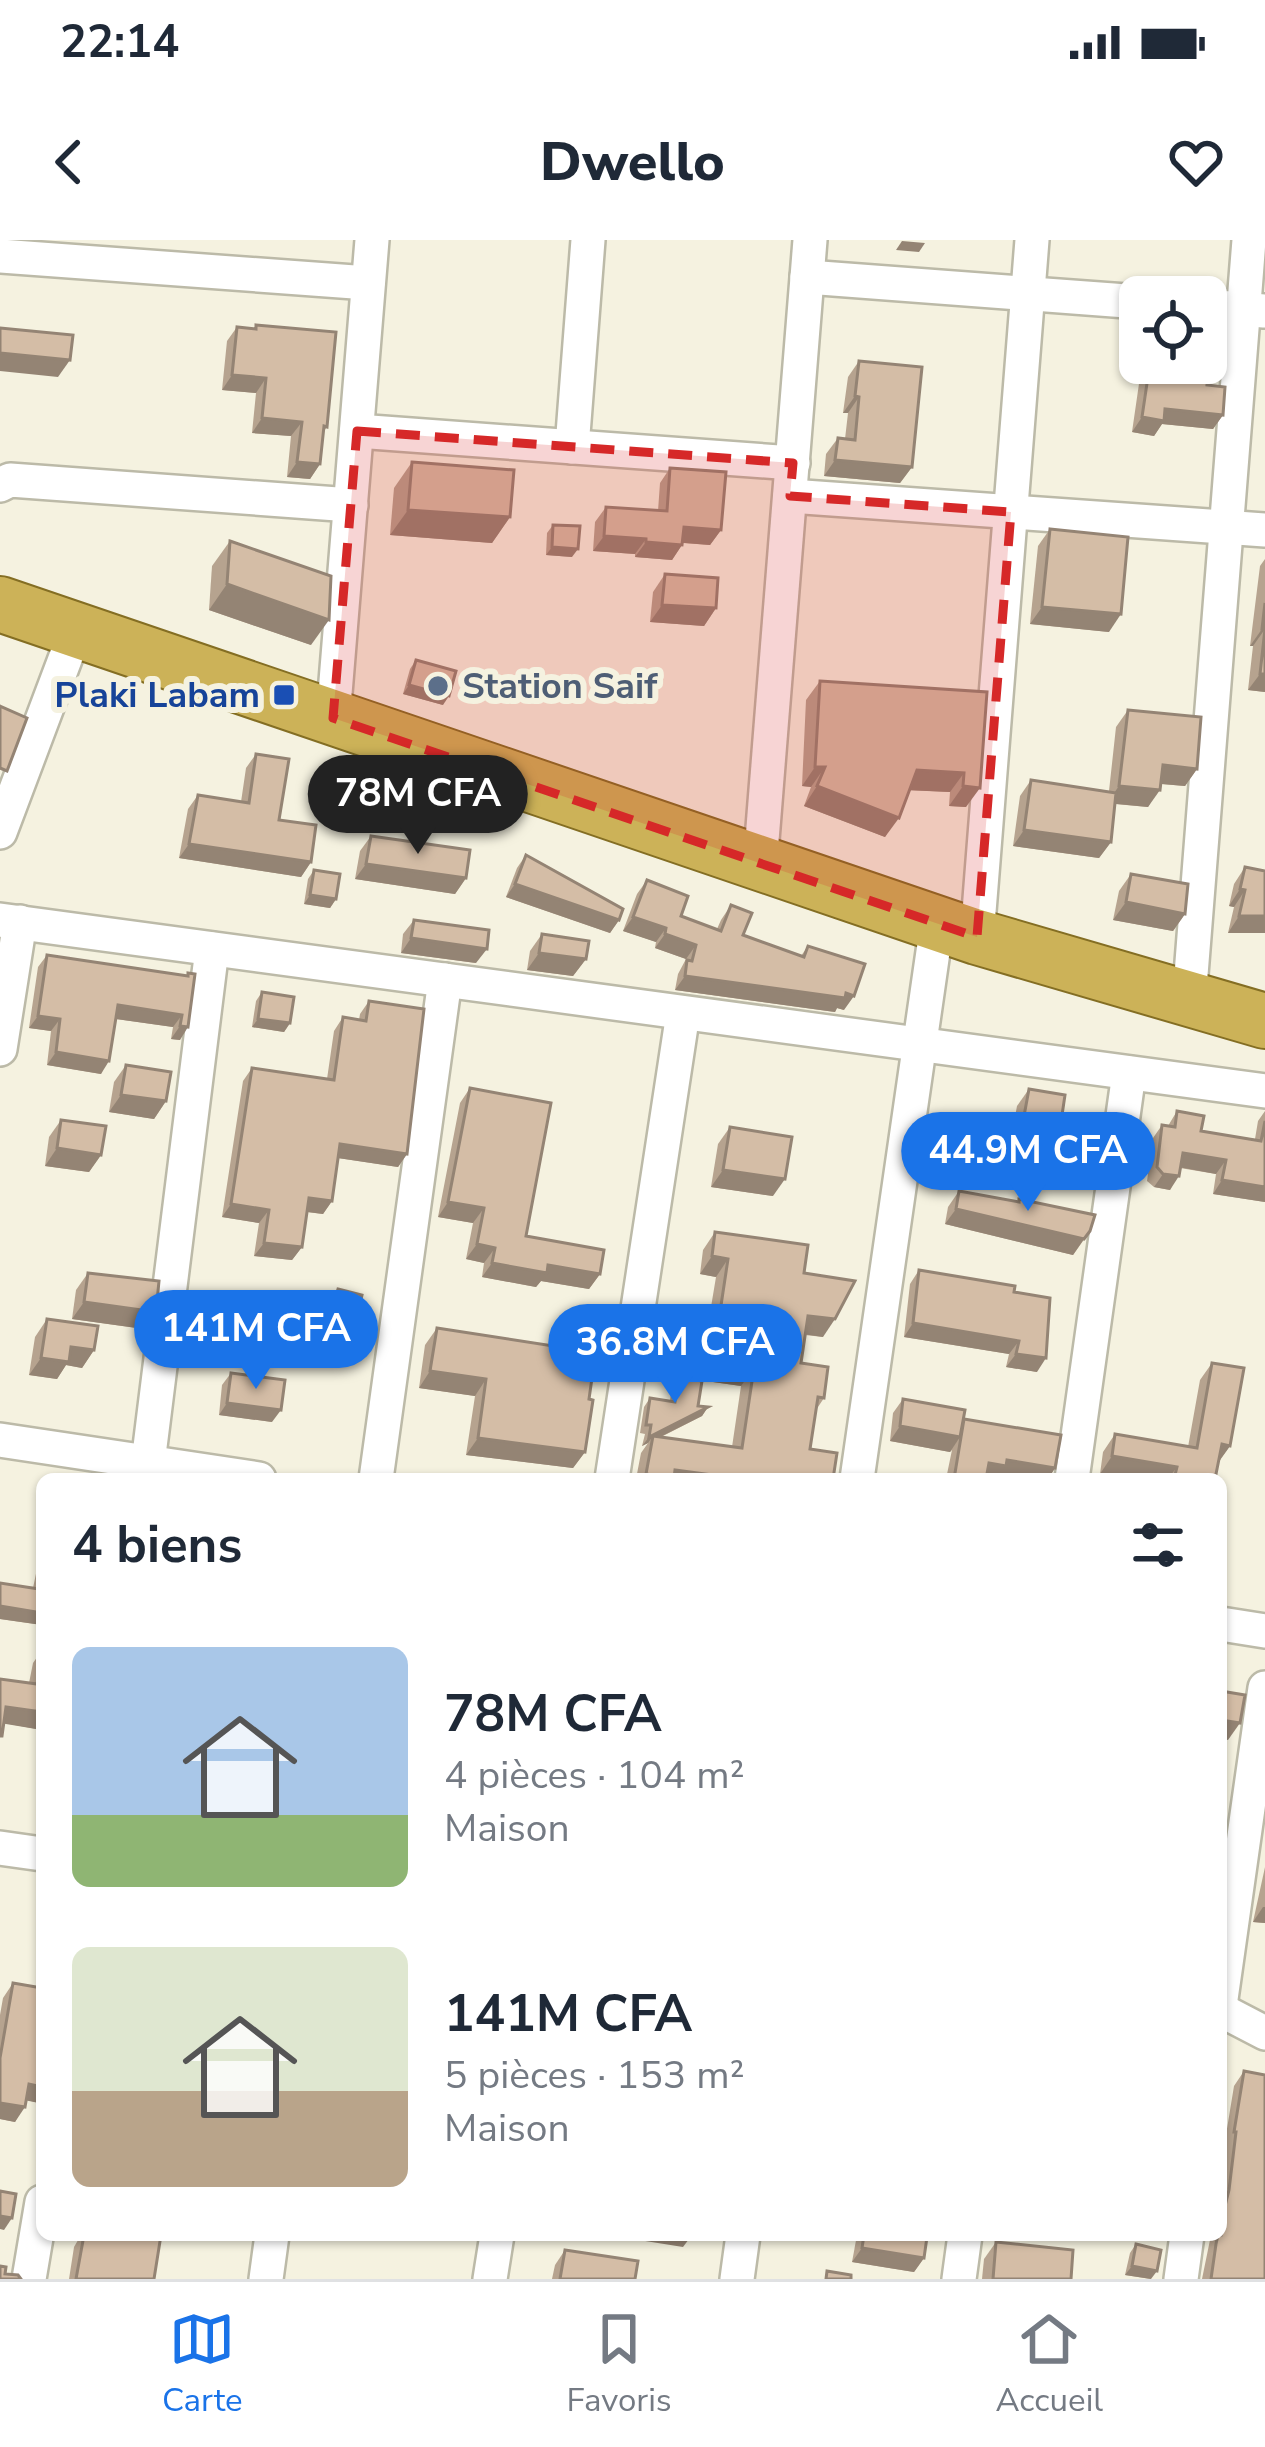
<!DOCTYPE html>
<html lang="fr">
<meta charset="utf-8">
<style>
body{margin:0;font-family:"Nunito Sans",sans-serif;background:#f2f2f3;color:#1f2937;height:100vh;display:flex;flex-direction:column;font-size:45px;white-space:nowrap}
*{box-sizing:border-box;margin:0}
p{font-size:39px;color:#747a83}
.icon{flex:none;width:66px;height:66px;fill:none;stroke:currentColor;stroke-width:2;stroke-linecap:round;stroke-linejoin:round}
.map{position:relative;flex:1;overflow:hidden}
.sheet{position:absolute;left:36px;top:1233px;width:1191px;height:768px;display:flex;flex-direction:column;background:#fff;border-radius:18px;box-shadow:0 3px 9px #0004}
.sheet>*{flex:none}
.fabs{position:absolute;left:1119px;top:36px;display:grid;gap:24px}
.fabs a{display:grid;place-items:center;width:108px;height:108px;border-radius:18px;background:#fff;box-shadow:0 3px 9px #0004;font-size:60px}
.price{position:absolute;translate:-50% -102px;padding:0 27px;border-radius:42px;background:#1a73e8;color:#fff;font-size:39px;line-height:78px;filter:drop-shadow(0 3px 6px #0008)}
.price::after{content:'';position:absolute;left:50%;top:72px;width:36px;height:27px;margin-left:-18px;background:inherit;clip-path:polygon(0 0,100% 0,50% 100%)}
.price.current{background:#222;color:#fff}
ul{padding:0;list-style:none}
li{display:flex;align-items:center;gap:36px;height:300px;padding:0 36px}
li span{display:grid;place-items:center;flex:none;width:336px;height:240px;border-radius:18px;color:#555}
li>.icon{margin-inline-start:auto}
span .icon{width:144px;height:144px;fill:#fffc;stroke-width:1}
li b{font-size:51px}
h2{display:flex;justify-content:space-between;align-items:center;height:144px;padding:0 36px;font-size:51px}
.status{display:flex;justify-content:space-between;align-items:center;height:84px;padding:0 60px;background:#fff;direction:ltr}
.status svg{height:33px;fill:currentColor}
header{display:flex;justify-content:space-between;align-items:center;height:156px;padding:0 36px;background:#fff;font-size:54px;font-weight:800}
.tabs{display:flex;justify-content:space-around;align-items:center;height:168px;border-top:3px solid #e0e1e3;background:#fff;font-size:33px;color:#747a83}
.tabs a{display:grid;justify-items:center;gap:6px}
.tabs .current{color:#1a73e8}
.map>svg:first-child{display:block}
</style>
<div class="status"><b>22:14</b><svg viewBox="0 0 49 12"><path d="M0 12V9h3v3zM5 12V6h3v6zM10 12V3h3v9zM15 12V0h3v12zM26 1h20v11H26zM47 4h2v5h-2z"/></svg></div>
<header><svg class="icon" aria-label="back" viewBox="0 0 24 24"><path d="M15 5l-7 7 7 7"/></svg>Dwello<svg class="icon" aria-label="heart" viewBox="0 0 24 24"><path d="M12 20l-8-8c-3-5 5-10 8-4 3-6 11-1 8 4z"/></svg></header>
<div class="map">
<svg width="1265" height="2039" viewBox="0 0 1265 2039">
<rect width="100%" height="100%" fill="#f5f2e0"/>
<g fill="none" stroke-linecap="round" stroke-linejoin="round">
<defs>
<g id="minor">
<path d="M0 16 368 43"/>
<path d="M807 37 1140 62"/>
<path d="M1206 66 1264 71"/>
<path d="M357 191 793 223"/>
<path d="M572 207 588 0"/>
<path d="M0 245 10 240 351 265"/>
<path d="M790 256 1265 290"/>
<path d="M333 478 372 0"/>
<path d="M0 592 76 390"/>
<path d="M760 625 810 0"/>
<path d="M0 680 1265 851"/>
<path d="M977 697 1032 0"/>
<path d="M1189 760 1249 0"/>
<path d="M0 809 20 682"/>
<path d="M0 1200 259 1239"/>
<path d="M146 1239 212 709"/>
<path d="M376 1239 445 740"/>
<path d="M612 1239 683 773"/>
<path d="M857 1239 937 684"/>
<path d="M1072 1239 1129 833"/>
<path d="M1221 1384 1265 1391"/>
<path d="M0 1608 42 1614"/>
<path d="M1221 1759 1265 1448"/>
<path d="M1221 1770 1265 1793"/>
<path d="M29 2039 42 1962"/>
<path d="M266 2039 272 1995"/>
<path d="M490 2039 497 1995"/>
<path d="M737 2039 743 1995"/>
<path d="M959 2039 965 1995"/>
<path d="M1181 2039 1187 1995"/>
</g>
<path id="trunk" d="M0 364 977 697 1265 781"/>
</defs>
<use href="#minor" stroke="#bcbaa8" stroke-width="38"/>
<use href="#trunk" stroke="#846e23" stroke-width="58"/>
<use href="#minor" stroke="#fff" stroke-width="33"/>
<use href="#trunk" stroke="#ccb258" stroke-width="54"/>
</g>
<g fill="#b6a38f">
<path d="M256 85 327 187 324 191 320 224 310 239 287 237 291 196 252 193 256 153 222 150 227 101 237 87 254 88Z"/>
<path d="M859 121 912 227 900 243 824 236 826 214 838 198 845 199 848 173H843L848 137Z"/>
<path d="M1142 123H1206L1207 145 1223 175 1213 189 1162 184 1154 196 1132 192Z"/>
<path d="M412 222 510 277 492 303 390 295 394 248Z"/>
<path d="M670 228 721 290 710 305 683 303 672 320 635 317V314L593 311 595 282 606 267 658 271 660 243Z"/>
<path d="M553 285 572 317 546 315 547 293Z"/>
<path d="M1050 289 1109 392 1030 384 1038 306Z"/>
<path d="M230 301 311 405 209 370 212 326Z"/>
<path d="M1265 319V452L1248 450 1253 406H1250L1260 326Z"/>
<path d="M665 334 716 368 704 386 650 382 653 352Z"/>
<path d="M416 420 443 465 403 454 410 429Z"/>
<path d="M820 441 987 452 966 567 949 566 950 552 909 550 885 597 804 566 811 547 802 546 806 460Z"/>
<path d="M1128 470 1197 529 1185 546 1161 544 1148 567 1115 564 1111 602 1099 618 1013 606 1020 556 1031 540 1109 551 1116 487Z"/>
<path d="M256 514 279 580 311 622 301 637 179 618 188 569 198 555 241 562 246 528Z"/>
<path d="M371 596 466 638 455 654 355 639 360 611Z"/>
<path d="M526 615 619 680 610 693 506 657 517 628Z"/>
<path d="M1245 627 1265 693H1228L1234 667 1229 666 1234 644Z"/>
<path d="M314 630 336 659 330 668 304 664 308 639Z"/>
<path d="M1131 634 1185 674 1173 691 1113 680 1119 651Z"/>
<path d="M647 640 681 676 717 689 721 680 731 665 743 695 801 716 808 706 844 770 837 768 835 772 675 750 678 734 686 719 655 708 656 702 623 691 637 654Z"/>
<path d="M414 680 476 723 401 713 403 694Z"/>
<path d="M542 694 586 719 573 736 527 730 530 711Z"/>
<path d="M47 715 186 736 188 733 180 800 171 799 173 787 116 779 101 834 47 825 51 791 29 788 38 727Z"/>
<path d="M262 752 290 783 284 792 252 787 256 761Z"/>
<path d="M369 761 407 914 398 927 338 918 332 961 323 974 307 972 302 1007 292 1020 254 1016 259 983 222 977 243 841 252 828 327 839 334 791 343 777 359 780 360 774Z"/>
<path d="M126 825 166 861 154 879 109 872 114 842Z"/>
<path d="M470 848 526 996 600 1034 589 1049 541 1041 536 1047 482 1037 484 1023 466 1019 473 983 438 977 460 863Z"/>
<path d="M1029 849 1049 899 1012 893 1017 866Z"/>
<path d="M1177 871 1201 891 1255 899 1258 881 1265 871V962L1213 954 1216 934 1180 928 1170 950 1154 947 1147 941 1153 898 1162 885 1168 886Z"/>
<path d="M61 880 101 915 89 932 45 926 49 897Z"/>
<path d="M730 887 773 956 711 947 718 904Z"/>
<path d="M959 951 1090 991 1073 1015 945 984 948 967Z"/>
<path d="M715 992 804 1033 823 1097 805 1095 801 1123 824 1158 816 1170 810 1209 833 1239H636L641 1213 648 1203 642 1206 645 1194 640 1193 644 1167 650 1158 670 1161 672 1146 679 1137 698 1166 708 1167 702 1176 661 1197 732 1207 741 1146 692 1139 699 1088 710 1073 716 1037 700 1034 703 1010Z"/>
<path d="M919 1030 1014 1052 1037 1132 1006 1127 1009 1114 904 1097 910 1044Z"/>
<path d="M88 1033 144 1089 72 1079 76 1050Z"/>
<path d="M338 1049 350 1089 325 1083 331 1058Z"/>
<path d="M47 1079 94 1110 82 1128 66 1125 57 1139 29 1135 35 1097Z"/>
<path d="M437 1088 560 1113 589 1159 585 1212 573 1228 466 1215 475 1156 419 1148 425 1105Z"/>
<path d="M1212 1123 1230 1206 1218 1222 1215 1239H1132L1100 1234 1103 1212 1115 1194 1188 1207 1200 1140Z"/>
<path d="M231 1133 272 1182 219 1175 222 1145Z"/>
<path d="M903 1159 963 1180 1055 1228 1048 1239H1028L1000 1234 996 1239H946L952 1210 950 1212 890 1201 893 1173Z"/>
<path d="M42 1318V1385L0 1379V1343L33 1348 38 1324Z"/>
<path d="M42 1410V1490L4 1483 0 1439 29 1443 33 1423Z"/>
<path d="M1265 1627V1683L1253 1682Z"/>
<path d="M13 1743 39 1863 27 1860 15 1882 0 1879V1775L3 1758Z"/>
<path d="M1244 1831 1265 2039H1202L1211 1995H1221V1946L1226 1907H1224L1234 1846Z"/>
<path d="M81 1995H161L154 2039H69L74 2007Z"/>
<path d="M857 1995H925L924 2018 914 2032 852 2022Z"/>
<path d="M996 2002 1071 2039H982L984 2019Z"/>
<path d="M1136 2004 1151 2039 1125 2035 1130 2013Z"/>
<path d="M565 2010 635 2039H552L555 2025Z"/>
</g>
<g fill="#948474">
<path d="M902 1 925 3 919 12 896 10Z"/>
<path d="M0 113 70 120 58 137 0 131Z"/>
<path d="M232 135 266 138 256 153 222 150Z"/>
<path d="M855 156 859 157 848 173H843Z"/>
<path d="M1165 169 1223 175 1213 189 1162 184 1154 196 1132 192 1142 177Z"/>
<path d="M262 178 302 182 291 196 252 193Z"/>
<path d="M835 220 912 227 900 243 824 236Z"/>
<path d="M297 222 320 224 310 239 287 237Z"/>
<path d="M408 270 510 277 492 303 390 295Z"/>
<path d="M684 287 721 290 710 305 673 302Z"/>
<path d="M604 296 646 299 635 314 593 311Z"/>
<path d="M646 302 682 305 672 320 635 317Z"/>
<path d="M552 307 578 309 572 317 546 315Z"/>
<path d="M227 344 329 380 311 405 209 370Z"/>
<path d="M662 365 716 368 704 386 650 382Z"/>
<path d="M1042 367 1121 374 1109 392 1030 384Z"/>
<path d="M1262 389H1265L1253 406H1250Z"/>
<path d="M1260 434H1265V452L1248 450Z"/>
<path d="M409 445 449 456 443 465 403 454Z"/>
<path d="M1163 525 1197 529 1185 546 1151 543Z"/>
<path d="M815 527H825L811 547 802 546Z"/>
<path d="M917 530 964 533 950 552 904 550Z"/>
<path d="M817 546 899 578 885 597 804 566Z"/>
<path d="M963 546 980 548 966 567 949 566Z"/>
<path d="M1119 546 1160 550 1148 567 1107 563Z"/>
<path d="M1024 590 1111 602 1099 618 1013 606Z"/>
<path d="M189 604 311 622 301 637 179 618Z"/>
<path d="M366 624 466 638 455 654 355 639Z"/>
<path d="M515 644 619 680 610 693 506 657Z"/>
<path d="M1240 649 1245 650 1234 667 1229 666Z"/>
<path d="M310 655 336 659 330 668 304 664Z"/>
<path d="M1126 662 1185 674 1173 691 1113 680Z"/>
<path d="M1239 676H1265V693H1228Z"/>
<path d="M633 677 666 688 656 702 623 691Z"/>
<path d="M665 694 696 705 686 719 655 708Z"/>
<path d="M411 698 487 709 476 723 401 713Z"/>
<path d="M539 713 586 719 573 736 527 730Z"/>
<path d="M685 736 846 753 854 756 844 770 837 768 835 772 675 750Z"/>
<path d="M118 765 182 775 173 787 109 778Z"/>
<path d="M38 776 60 779 51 791 29 788Z"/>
<path d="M258 779 290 783 284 792 252 787Z"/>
<path d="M180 786 188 787 180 800 171 799Z"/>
<path d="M56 812 109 821 101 834 47 825Z"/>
<path d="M121 855 166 861 154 879 109 872Z"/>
<path d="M1024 876 1061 882 1049 899 1012 893Z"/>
<path d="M340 904 407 914 398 927 331 917Z"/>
<path d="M57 908 101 915 89 932 45 926Z"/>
<path d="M1183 913 1226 920 1216 934 1173 926Z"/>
<path d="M723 930 785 939 773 956 711 947Z"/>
<path d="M1163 934 1179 936 1170 950 1154 947Z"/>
<path d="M1222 940 1265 947V962L1213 954Z"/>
<path d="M309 958 332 961 323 974 300 971Z"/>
<path d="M448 962 484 968 473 983 438 977Z"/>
<path d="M231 964 269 970 259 983 222 977Z"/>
<path d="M956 969 1084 999 1073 1015 945 984Z"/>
<path d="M264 1003 302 1007 292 1020 254 1016Z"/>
<path d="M477 1004 495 1008 484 1023 466 1019Z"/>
<path d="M712 1016 728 1019 716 1037 700 1034Z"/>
<path d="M492 1023 548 1025 600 1034 589 1049 541 1041 536 1047 482 1037Z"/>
<path d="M84 1062 156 1072 144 1089 72 1079Z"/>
<path d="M331 1074 356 1080 350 1089 325 1083Z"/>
<path d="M808 1076 835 1079 823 1097 796 1093Z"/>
<path d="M913 1083 1019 1101 1009 1114 904 1097Z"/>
<path d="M71 1107 94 1110 82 1128 66 1125 57 1139 29 1135 41 1118Z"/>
<path d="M1016 1114 1046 1118 1037 1132 1006 1127Z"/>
<path d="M704 1121 754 1128 741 1146 692 1139Z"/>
<path d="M430 1131 486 1139 475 1156 419 1148Z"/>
<path d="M227 1163 281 1170 272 1182 219 1175Z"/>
<path d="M708 1167 702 1176 652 1201 653 1196 648 1203 642 1206 649 1197Z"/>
<path d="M900 1186 960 1197 950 1212 890 1201Z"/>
<path d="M478 1198 585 1212 573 1228 466 1215Z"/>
<path d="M1222 1204 1230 1206 1218 1223Z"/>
<path d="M1112 1216 1177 1227 1168 1239H1132L1100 1234Z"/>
<path d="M1007 1220 1055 1228 1048 1239H1028L1000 1234 996 1239 979 1237 989 1223Z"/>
<path d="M675 1230 742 1239H642L646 1234Z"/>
<path d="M0 1367 42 1373V1385L0 1379Z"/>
<path d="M6 1467 42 1472V1490L0 1483Z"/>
<path d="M1221 1480 1240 1483 1228 1500 1221 1499Z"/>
<path d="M1263 1667H1265V1683L1253 1682Z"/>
<path d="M29 1844 42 1847V1858L39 1863 19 1859Z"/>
<path d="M0 1863 25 1867 15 1882 0 1879Z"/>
<path d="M0 1976 12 1978 4 1990 0 1989Z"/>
<path d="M642 1995H692L683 2007 639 2000Z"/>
<path d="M862 2008 924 2018 914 2032 852 2022Z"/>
<path d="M1132 2026 1157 2031 1151 2039 1125 2035Z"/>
</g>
<g fill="#d4bda6" stroke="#948474" stroke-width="3">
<path d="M256 85 336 92 327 187 324 186 320 224 297 222 302 182 262 178 266 138 232 135 237 87 256 89Z"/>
<path d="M0 88 73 95 70 120 0 113Z"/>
<path d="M1206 96H1212L1207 145 1225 147 1223 175 1165 169 1164 181 1142 177 1150 123H1206Z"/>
<path d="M859 121 922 127 912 227 835 220 838 198 855 200 859 157 855 156Z"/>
<path d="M412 222 514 230 510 277 408 270Z"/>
<path d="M670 228 726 232 721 290 684 287 682 305 646 302V299L604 296 606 267 667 271Z"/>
<path d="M553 285 580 286 578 309 552 307Z"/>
<path d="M1050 289 1128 297 1121 374 1042 367Z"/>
<path d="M230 301 331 336 329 380 227 344Z"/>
<path d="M665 334 718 338 716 368 662 365Z"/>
<path d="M1265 363V434H1260L1265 389H1262Z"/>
<path d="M416 420 456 431 449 456 409 445Z"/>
<path d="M820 441 987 452 980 548 963 546 964 533 917 530 899 578 817 546 825 527H815Z"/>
<path d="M0 466 27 478 7 531 0 528Z"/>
<path d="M1128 470 1201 477 1197 529 1163 525 1160 550 1119 546Z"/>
<path d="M256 514 289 519 279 580 316 585 311 622 189 604 198 555 249 563Z"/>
<path d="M1031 540 1116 553 1111 602 1024 590Z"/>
<path d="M371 596 470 610 466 638 366 624Z"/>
<path d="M526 615 623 669 619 680 515 644Z"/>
<path d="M1245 627 1265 631V676H1239L1245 650 1240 649Z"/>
<path d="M314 630 340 634 336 659 310 655Z"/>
<path d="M1131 634 1188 644 1185 674 1126 662Z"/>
<path d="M647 640 688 656 681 676 721 691 731 665 752 673 743 695 804 717 808 706 865 724 854 756 846 753 845 758 685 736 687 720 692 721 696 705 665 694 666 688 633 677Z"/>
<path d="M414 680 489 690 487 709 411 698Z"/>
<path d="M542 694 589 701 586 719 539 713Z"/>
<path d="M47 715 188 736V733L195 734 188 787 180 786 182 775 118 765 109 821 56 812 60 779 38 776Z"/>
<path d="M262 752 294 757 290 783 258 779Z"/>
<path d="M369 761 424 769 407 914 340 904 332 961 309 958 302 1007 264 1003 269 970 231 964 252 828 334 840 343 777 366 781Z"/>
<path d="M126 825 171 832 166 861 121 855Z"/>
<path d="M470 848 551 863 526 996 604 1010 600 1034 548 1025 547 1033 492 1023 495 1008 477 1004 484 968 448 962Z"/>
<path d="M1029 849 1065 855 1061 882 1024 876Z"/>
<path d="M1177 871 1204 876 1201 891 1261 901 1265 881V947L1222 940 1226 920 1183 913 1179 936 1163 934 1157 927 1162 885 1175 887Z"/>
<path d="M61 880 106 886 101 915 57 908Z"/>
<path d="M730 887 792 897 785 939 723 930Z"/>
<path d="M959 951 1019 962V959L1095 975 1090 991 1084 999 956 969Z"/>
<path d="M715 992 808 1005 804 1033 855 1041 835 1079 808 1076 801 1123 828 1127 824 1158 818 1157 810 1209 837 1213 833 1239H742L675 1230 674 1238 646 1234 653 1196 742 1208 754 1128 704 1121 712 1071 720 1072 728 1019 712 1016Z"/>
<path d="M919 1030 1015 1046 1014 1052 1050 1058 1046 1118 1016 1114 1019 1101 913 1083Z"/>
<path d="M88 1033 159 1041 156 1072 84 1062Z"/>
<path d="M338 1049 362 1055 356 1080 331 1074Z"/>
<path d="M47 1079 98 1086 94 1110 71 1107 69 1122 41 1118Z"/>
<path d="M437 1088 560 1107V1113L595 1117 589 1159 593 1160 585 1212 478 1198 486 1139 430 1131Z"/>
<path d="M1212 1123 1244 1128 1230 1206 1222 1204 1215 1239H1174L1177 1227 1112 1216 1115 1194 1197 1208Z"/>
<path d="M231 1133 285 1140 281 1170 227 1163Z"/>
<path d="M679 1137 702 1141 698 1166 708 1167 649 1197 651 1185H646L650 1158 675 1162Z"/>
<path d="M903 1159 965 1170 960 1197 900 1186Z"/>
<path d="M964 1179 1061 1195 1055 1228 1007 1220 1006 1226 989 1223 986 1239H954Z"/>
<path d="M42 1332V1373L0 1366V1343L39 1349Z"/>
<path d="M42 1416V1472L6 1467 2 1496H0V1439L37 1444Z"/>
<path d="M1221 1451 1245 1455 1240 1483 1221 1480Z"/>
<path d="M13 1743 42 1748V1847L29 1844 25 1867 0 1863V1818Z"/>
<path d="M1244 1831 1265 1835V2039H1211L1216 2004 1218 1995H1221V1982L1229 1950 1236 1892H1234Z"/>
<path d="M0 1951 16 1954 12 1978 0 1976Z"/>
<path d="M84 1995H161L154 2039H76Z"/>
<path d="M864 1995H925L927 1997 924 2018 862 2008Z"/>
<path d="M996 2002 1073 2010 1071 2039H993Z"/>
<path d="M1136 2004 1161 2010 1157 2031 1132 2026Z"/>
<path d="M565 2010 638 2021 635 2039H560Z"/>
<path d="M0 2026 6 2027 5 2034 18 2035 21 2039H0Z"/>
<path d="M827 2031 851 2035V2039H826Z"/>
</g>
<path fill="#d62828" fill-opacity="0.2" stroke="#d62828" stroke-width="9" stroke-dasharray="24 15" stroke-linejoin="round" d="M357 191 793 223 790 256 1011 272 977 697 333 478Z"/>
<circle fill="#5c6f8a" stroke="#f5f2e0" stroke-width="4.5" cx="438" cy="446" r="12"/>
<rect fill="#1a4fb4" stroke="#f5f2e0" stroke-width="4.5" x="272" y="443" width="24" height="24" rx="6"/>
<g text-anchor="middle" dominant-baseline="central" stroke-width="12" stroke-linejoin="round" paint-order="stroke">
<g font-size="36" font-weight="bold" fill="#4e5e75" stroke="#f5f2e0" text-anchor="start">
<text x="462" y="446">Station Saif</text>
</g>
<g font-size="36" font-weight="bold" fill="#164399" stroke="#f5f2e0" text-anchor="end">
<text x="260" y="455">Plaki Labam</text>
</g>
</g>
</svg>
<div class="fabs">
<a><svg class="icon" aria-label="locate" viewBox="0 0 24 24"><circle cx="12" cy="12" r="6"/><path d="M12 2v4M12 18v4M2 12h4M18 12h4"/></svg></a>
</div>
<b class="price current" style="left:418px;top:617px">78M CFA</b>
<b class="price" style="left:1028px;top:974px">44.9M CFA</b>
<b class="price" style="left:256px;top:1152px">141M CFA</b>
<b class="price" style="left:675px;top:1166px">36.8M CFA</b>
<section class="sheet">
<h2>4 biens<svg class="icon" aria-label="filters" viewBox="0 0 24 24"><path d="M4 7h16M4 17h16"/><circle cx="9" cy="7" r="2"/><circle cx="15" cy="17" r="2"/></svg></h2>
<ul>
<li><span style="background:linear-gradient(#a9c7e8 70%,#8fb573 0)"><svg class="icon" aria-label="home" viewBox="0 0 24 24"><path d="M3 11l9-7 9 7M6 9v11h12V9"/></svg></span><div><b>78M CFA</b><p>4 pièces · 104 m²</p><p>Maison</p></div></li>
<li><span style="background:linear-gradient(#dfe7d0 60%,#b9a48a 0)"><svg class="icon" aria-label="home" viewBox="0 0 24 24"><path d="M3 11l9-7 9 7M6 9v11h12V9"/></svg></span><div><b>141M CFA</b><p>5 pièces · 153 m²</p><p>Maison</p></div></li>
</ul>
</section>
</div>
<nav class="tabs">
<a class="current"><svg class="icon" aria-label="map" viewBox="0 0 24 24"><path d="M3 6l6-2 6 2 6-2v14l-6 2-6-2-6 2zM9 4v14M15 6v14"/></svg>Carte</a>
<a><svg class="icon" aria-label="saved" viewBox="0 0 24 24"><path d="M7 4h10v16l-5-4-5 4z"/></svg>Favoris</a>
<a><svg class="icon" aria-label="home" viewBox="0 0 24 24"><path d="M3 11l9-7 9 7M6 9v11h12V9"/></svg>Accueil</a>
</nav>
